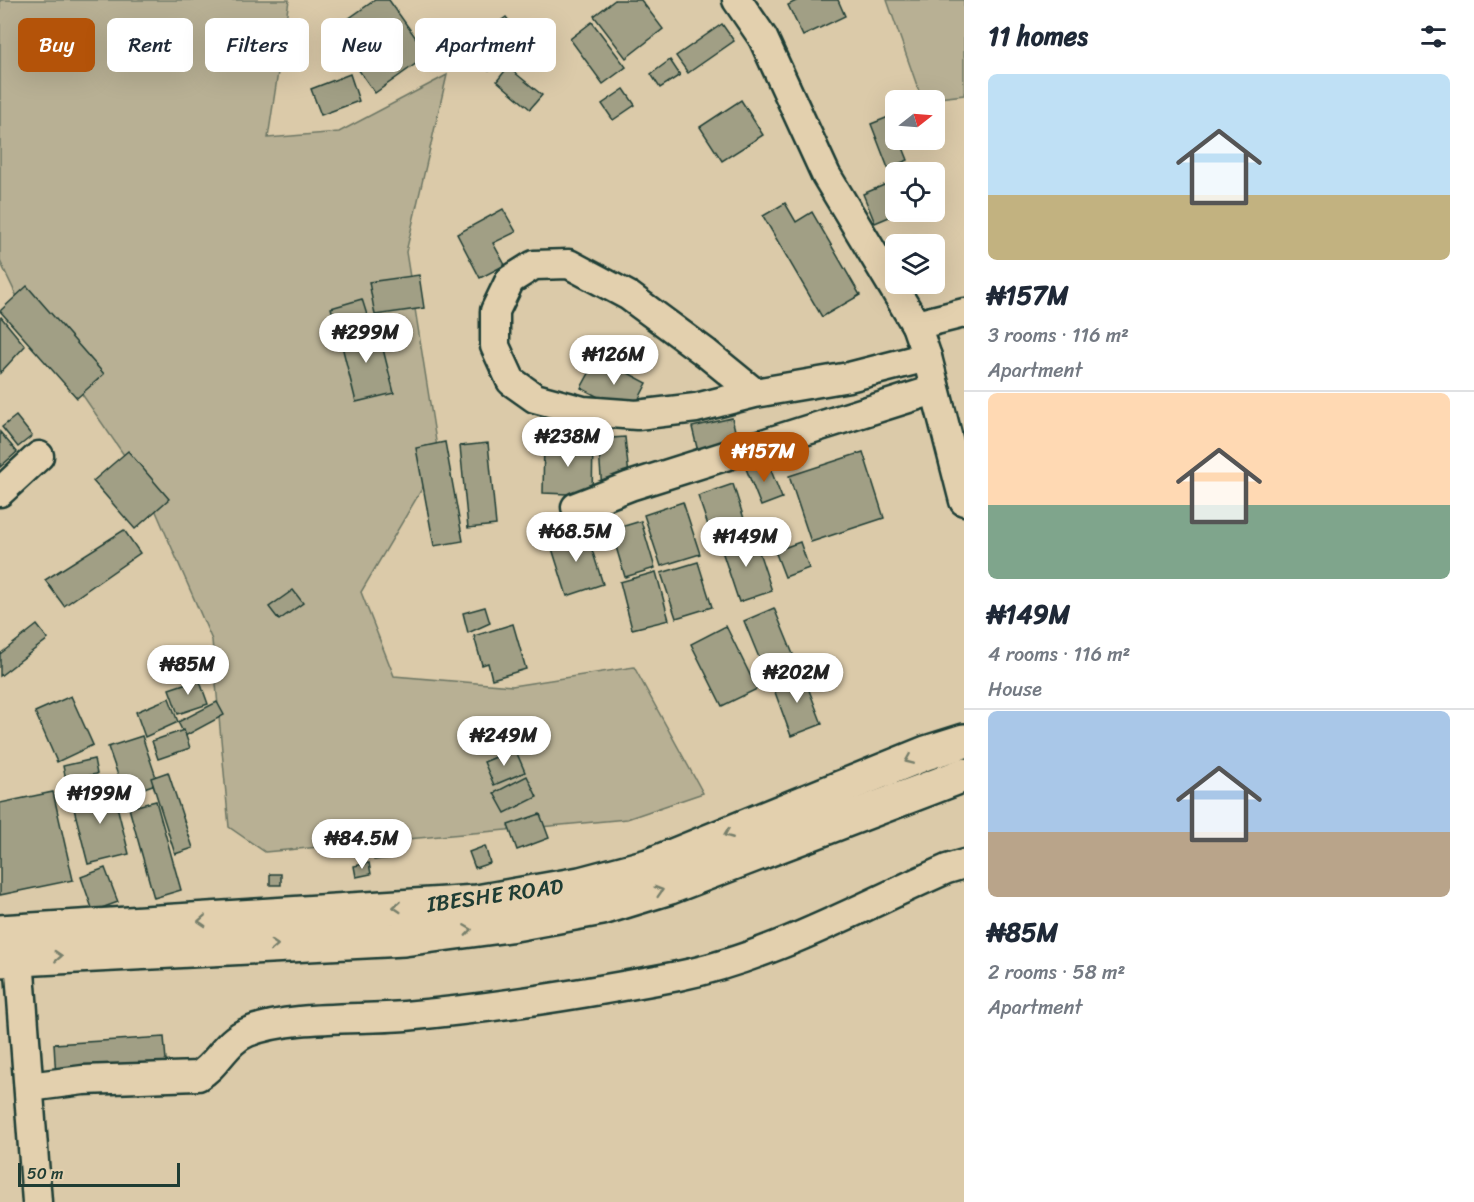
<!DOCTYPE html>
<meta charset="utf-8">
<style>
body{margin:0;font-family:Sriracha,sans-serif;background:#f6f6f7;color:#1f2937;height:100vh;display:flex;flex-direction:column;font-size:22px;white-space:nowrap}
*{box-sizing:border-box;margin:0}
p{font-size:20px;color:#747a83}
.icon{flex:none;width:33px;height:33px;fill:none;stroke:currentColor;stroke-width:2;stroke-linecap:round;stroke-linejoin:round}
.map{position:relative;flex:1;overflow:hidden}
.panel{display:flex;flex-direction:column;background:#fff;width:510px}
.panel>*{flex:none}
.hud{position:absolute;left:18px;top:18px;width:570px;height:54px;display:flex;gap:12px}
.needle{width:39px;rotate:73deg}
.fabs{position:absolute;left:885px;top:90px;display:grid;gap:12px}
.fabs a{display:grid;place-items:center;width:60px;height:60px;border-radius:9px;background:#fff;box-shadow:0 6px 24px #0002;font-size:30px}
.scale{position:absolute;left:18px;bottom:15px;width:162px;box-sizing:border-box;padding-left:6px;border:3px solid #1f3d34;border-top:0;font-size:16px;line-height:21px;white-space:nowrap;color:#1f3d34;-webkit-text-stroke:4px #e3d0ae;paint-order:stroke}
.price{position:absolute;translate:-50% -51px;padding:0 14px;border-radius:21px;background:#fff;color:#222;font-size:20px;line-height:39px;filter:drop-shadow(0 2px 3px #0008)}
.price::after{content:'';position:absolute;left:50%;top:36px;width:18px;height:14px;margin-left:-9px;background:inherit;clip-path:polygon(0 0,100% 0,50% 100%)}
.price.current{background:#b45309;color:#fff}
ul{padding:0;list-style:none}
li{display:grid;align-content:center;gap:12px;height:318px;padding:0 24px}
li+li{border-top:2px solid #e0e1e3}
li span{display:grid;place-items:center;height:186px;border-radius:9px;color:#555}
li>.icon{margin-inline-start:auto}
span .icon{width:108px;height:108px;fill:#fffc;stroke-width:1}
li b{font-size:26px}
h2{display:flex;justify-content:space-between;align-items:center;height:72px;padding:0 24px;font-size:26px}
.tag{padding:0 21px;border-radius:9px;background:#fff;box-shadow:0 6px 24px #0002;font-size:21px;line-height:54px}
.tag.current{background:#b45309;color:#fff}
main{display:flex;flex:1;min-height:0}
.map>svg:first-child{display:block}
</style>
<main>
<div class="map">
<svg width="964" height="1202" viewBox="0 0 964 1202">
<rect width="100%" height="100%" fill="#dbcaa9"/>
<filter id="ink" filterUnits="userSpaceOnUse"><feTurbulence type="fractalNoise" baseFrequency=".0167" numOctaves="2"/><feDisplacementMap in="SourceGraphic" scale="12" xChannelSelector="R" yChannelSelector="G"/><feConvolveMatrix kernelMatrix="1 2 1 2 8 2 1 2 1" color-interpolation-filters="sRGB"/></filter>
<g filter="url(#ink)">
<g fill="#b8b094" stroke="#6c7664" stroke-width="1.5">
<path d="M0 0H289L268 138 339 132 447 75 406 252 439 460 361 592 394 676 512 686 634 667 703 793 627 819 265 852 229 827 212 640 144 484 22 307 0 261Z"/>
<path d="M887 0H964V95L922 100Z"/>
</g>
<g fill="#a19f85" stroke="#1f3d34" stroke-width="1.5">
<path d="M375 0H389L428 55 375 93 331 31Z"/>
<path d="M615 0H641L663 29 626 58 594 16Z"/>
<path d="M798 0H838L845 16 803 36 788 5Z"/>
<path d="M506 17 526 44 489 71 469 44Z"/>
<path d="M592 22 626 67 603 84 570 39Z"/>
<path d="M722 24 734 41 688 73 676 56Z"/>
<path d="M670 60 680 75 660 88 651 74Z"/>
<path d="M508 67 542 95 530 109 497 81Z"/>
<path d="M350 74 359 101 321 115 311 89Z"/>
<path d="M624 89 635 105 613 120 602 104Z"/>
<path d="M741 100 763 135 722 161 700 127Z"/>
<path d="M891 116 896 129V140H900L908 160 888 168 871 124Z"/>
<path d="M896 180V212H901L875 223 863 194Z"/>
<path d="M785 203 796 222 812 212 860 295 822 317 763 216Z"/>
<path d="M503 209 516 232 493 243 505 265 480 278 457 234Z"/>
<path d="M419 275 424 308 375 315 369 282Z"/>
<path d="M27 286 104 374 77 398 0 311Z"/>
<path d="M362 299 367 315 336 324 331 308Z"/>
<path d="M1 317 25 346 0 373V318Z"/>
<path d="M377 325 394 393 356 402 339 334Z"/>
<path d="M598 357 647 383 631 414 581 388Z"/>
<path d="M16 416 32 436 18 447 2 427Z"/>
<path d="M732 418 739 447 699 456 692 427Z"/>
<path d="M533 422 586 425 585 452 532 449Z"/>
<path d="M0 432 17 452 0 467Z"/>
<path d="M625 437 630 486 602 489 598 439Z"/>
<path d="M544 441 593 443 592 495 543 493Z"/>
<path d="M445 442 463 541 434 546 416 448Z"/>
<path d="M488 443 496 525 468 528 460 446Z"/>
<path d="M128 451 169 499 135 529 93 481Z"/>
<path d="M863 452 884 518 811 542 789 476Z"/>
<path d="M768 463 782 498 761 506 745 466Z"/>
<path d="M733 484 746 525 712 537 698 496Z"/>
<path d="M683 502 700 554 661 566 644 515Z"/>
<path d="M641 521 655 568 625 577 611 530Z"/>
<path d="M124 530 140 553 64 606 45 580Z"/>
<path d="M586 531 603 584 567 596 550 542Z"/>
<path d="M753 534 772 591 739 602 720 545Z"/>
<path d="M800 542 809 568 785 577 775 551Z"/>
<path d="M698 562 712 607 676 618 661 573Z"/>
<path d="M656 572 669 620 632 629 620 582Z"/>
<path d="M293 590 303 603 279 620 269 607Z"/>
<path d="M485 607 490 623 468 633 463 613Z"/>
<path d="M774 608 797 664 767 677 744 621Z"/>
<path d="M513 624 526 669 492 679 488 663 482 665 474 636Z"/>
<path d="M37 625 48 639 0 676V654Z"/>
<path d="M726 626 757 689 722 706 691 644Z"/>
<path d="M802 672 822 724 791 736 772 684Z"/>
<path d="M199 679 208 704 178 714 169 689Z"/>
<path d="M71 696 93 745 57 762 35 712Z"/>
<path d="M169 698 178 722 145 737 136 712Z"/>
<path d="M217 702 224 715 185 736 178 722Z"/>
<path d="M184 730 190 748 158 759 152 741Z"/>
<path d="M142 736 158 783 125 795 108 747Z"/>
<path d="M515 749 525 772 494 785 484 762Z"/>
<path d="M94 759 97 774 66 780 63 766Z"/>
<path d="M168 772 193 848 175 854 151 778Z"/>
<path d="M527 776 537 797 505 813 494 793Z"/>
<path d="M112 786 129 854 88 864 71 797Z"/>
<path d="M53 792 73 880 0 895V803Z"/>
<path d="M156 801 181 890 154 898 129 808Z"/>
<path d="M540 814 549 838 517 850 508 825Z"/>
<path d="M485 846 490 863 475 868 469 852Z"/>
<path d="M390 847 391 858 374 860 373 849Z"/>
<path d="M369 863 371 874 356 877 354 866Z"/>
<path d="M105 868 118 902 93 911 81 877Z"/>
<rect x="270" y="874" width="11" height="11"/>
<path d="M164 1037 167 1072 56 1079 54 1044Z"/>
</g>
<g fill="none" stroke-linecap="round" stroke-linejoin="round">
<defs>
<g id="minor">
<path d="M737 0 763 38 826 175 916 325 927 357 964 501"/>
<path d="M916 325 964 313"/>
<path d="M755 393 706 353 629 296 569 264 534 265 510 280 495 311V346L511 381 535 398 583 411 637 415 696 408 755 393 849 377 927 357"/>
<path d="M0 492 39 456"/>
<path d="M576 507 630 486 934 390"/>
<path d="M19 958 37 1202"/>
<path d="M29 1087 83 1080 198 1076C218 1065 225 1041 248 1032 290 1015 358 1020 405 1016 496 1008 588 993 678 976 772 957 860 907 947 869L964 864"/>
</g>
<g id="major">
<path d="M0 932 477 902 580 884 648 866 926 753 964 741"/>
<path d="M0 960 404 939 509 925 602 908 670 887 964 775"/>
</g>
</defs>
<use href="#minor" stroke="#1f3d34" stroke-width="33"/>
<use href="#major" stroke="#1f3d34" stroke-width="38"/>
<use href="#minor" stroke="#e3d0ae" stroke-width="28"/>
<use href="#major" stroke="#e3d0ae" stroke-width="33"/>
</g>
<defs><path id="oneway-chevron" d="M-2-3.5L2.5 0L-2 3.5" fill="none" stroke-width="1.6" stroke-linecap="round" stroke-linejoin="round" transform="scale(1.5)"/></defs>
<g stroke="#777f6b">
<use href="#oneway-chevron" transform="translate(909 760) rotate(157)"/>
<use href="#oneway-chevron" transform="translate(728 834) rotate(158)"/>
<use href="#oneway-chevron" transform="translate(659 891) rotate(-17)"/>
<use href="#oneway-chevron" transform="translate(397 907) rotate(176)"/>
<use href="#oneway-chevron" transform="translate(202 921) rotate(177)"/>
<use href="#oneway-chevron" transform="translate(468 930) rotate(-8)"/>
<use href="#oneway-chevron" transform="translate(274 945) rotate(-3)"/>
<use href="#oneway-chevron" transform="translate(58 956) rotate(-3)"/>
</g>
</g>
<g text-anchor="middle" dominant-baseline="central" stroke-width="4.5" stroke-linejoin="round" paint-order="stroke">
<g font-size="22" fill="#1f3d34" stroke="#e3d0ae">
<text transform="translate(495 895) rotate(-8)">IBESHE ROAD</text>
</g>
</g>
</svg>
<div class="fabs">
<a><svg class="needle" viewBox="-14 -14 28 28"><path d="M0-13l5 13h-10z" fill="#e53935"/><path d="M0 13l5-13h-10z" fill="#747a83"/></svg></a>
<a><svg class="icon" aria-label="locate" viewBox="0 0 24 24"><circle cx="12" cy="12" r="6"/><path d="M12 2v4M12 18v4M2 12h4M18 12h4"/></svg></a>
<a><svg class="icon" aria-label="layers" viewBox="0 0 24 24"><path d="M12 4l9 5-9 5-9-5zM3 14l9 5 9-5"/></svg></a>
</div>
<div class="scale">50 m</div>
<b class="price" style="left:366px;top:364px">₦299M</b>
<b class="price" style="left:614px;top:386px">₦126M</b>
<b class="price" style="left:568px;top:468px">₦238M</b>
<b class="price current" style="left:764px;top:483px">₦157M</b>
<b class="price" style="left:576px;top:563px">₦68.5M</b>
<b class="price" style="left:746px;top:568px">₦149M</b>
<b class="price" style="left:188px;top:696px">₦85M</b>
<b class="price" style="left:797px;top:704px">₦202M</b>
<b class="price" style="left:504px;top:767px">₦249M</b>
<b class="price" style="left:100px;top:825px">₦199M</b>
<b class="price" style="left:362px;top:870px">₦84.5M</b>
<div class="hud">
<a class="tag current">Buy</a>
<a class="tag">Rent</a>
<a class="tag">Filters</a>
<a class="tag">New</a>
<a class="tag">Apartment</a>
</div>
</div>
<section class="panel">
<h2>11 homes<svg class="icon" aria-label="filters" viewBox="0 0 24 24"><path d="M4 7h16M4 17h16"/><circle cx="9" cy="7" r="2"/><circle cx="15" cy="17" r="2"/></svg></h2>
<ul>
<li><span style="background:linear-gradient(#bfe0f5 65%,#c2b280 0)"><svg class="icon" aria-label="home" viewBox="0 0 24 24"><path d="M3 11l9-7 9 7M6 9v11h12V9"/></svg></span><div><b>₦157M</b><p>3 rooms · 116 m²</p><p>Apartment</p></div></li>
<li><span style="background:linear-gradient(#ffd9b3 60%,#7fa58c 0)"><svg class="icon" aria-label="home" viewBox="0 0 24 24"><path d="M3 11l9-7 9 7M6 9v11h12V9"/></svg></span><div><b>₦149M</b><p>4 rooms · 116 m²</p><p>House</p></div></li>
<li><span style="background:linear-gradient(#a9c7e8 65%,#b9a48a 0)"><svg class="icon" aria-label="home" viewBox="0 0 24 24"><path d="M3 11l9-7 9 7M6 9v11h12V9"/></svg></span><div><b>₦85M</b><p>2 rooms · 58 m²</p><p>Apartment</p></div></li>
</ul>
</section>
</main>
